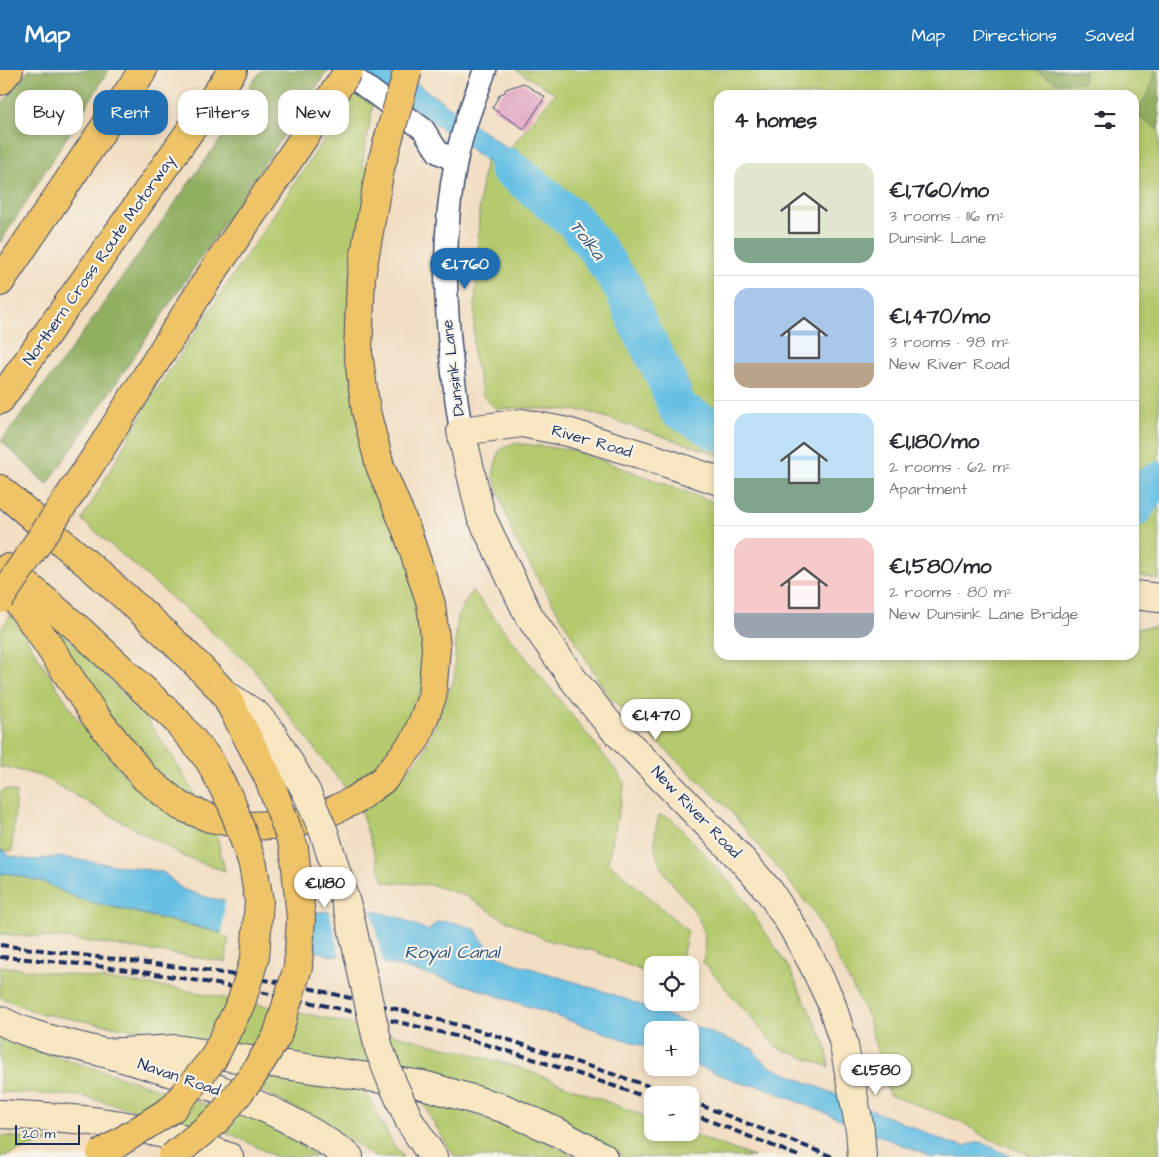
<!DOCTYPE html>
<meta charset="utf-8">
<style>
body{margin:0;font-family:"Architects Daughter",sans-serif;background:#f2f2f3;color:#2b2b33;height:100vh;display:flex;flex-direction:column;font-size:19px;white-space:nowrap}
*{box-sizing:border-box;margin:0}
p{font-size:16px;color:#7c7c81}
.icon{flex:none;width:28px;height:28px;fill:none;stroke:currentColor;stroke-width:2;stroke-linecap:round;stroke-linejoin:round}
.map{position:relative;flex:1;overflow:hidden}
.sheet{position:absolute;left:714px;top:20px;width:425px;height:570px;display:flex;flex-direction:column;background:#fff;border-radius:15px;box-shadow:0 2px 8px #0003}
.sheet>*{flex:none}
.banner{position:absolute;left:15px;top:20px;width:475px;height:45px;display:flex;gap:10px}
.controls{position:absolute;left:644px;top:886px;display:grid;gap:10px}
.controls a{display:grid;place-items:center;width:55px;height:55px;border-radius:10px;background:#fff;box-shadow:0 2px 8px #0003;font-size:25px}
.scale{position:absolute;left:15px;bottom:12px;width:65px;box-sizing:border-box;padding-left:5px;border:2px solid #1b2f5e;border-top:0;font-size:14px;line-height:18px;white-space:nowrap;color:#1b2f5e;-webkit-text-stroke:4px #f7f3e8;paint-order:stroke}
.price{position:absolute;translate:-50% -42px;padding:0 11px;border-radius:18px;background:#fff;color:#222;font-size:16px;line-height:32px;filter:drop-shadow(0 1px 2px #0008)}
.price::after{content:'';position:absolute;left:50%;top:30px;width:15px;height:11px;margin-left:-8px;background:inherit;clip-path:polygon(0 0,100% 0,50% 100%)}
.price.on{background:#1f6fb2;color:#fff}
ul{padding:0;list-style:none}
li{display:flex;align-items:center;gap:15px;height:125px;padding:0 20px}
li+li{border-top:1px solid #e1e1e2}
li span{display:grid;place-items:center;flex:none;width:140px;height:100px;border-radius:15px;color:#555}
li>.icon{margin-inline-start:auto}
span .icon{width:60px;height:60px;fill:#fffc;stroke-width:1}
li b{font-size:21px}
h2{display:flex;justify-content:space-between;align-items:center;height:60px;padding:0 20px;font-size:21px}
.tag{padding:0 18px;border-radius:15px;background:#fff;box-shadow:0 2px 8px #0003;font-size:18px;line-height:45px}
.tag.on{background:#1f6fb2;color:#fff}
header{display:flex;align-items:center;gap:30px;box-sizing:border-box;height:70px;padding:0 25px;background:#1f6fb2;color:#fff}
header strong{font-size:24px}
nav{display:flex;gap:28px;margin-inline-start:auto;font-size:18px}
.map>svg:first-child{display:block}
</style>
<header>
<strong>Map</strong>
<nav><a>Map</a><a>Directions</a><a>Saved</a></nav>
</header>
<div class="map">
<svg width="1159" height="1087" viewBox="0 0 1159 1087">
<rect width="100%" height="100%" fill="#f7f3e8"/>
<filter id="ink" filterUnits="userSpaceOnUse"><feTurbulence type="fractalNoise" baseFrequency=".02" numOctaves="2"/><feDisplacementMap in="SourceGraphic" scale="10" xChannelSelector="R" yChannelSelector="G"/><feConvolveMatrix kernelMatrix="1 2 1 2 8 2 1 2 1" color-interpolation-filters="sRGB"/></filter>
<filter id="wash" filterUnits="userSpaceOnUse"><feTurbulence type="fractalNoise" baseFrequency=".0096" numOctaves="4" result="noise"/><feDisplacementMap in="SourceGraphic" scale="20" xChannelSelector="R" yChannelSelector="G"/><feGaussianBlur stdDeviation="1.12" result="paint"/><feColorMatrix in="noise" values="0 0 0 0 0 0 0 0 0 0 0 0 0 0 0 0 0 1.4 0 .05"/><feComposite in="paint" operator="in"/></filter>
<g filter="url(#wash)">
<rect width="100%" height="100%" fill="#f2dec2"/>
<g fill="#b5ca6e" stroke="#687c66">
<path d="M516 0H1159V510L1134 504V25H719V385L586 341 525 338 496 339 483 326 473 283 480 124 486 90 497 95 555 23Z"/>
<path d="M355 23 373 35 362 96 373 98 350 210 415 515 423 564 424 613 406 662 380 698 346 719 251 596 82 450 152 327Z"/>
<path d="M513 373 573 380 719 434V585H1134V558L1159 557V1087H1035L985 1067 962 1052 889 1025 867 945 813 841 726 736 608 626 514 468 493 405 499 381Z"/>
<path d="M472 520 625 712 608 792 688 861 680 895H652V905L594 881 547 870 498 846 466 826 432 815 384 812 361 742 389 720 423 684 454 609 457 547Z"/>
<path d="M29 534 87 586 146 648 176 692 199 733 157 704 114 655Z"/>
<path d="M11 544 76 647 132 713 215 758 225 801 185 787 41 706 6 697 0 698V561Z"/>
<path d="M5 719 16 722 12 781 0 780V722Z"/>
<path d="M659 745 671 748 738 821 789 898 826 975 829 997 776 977 703 892C705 880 706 867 701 854 682 812 642 803 659 745Z"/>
<path d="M7 803 43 812 79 829 229 865 226 892 65 868 0 864V805Z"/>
<path d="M0 896 174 918 321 947 465 982 520 998 652 1049V1062L689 1063 754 1087H623L599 1071 198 971 38 943 0 927Z"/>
<path d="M0 968 267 1054 318 1087H276L236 1066 82 1026 0 1022Z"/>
<path d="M263 1006 365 1020 392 1072 403 1087H374L361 1077 302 1042 254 1017Z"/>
<path d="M424 1031C477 1043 528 1060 575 1087H455L429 1045Z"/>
<path d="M0 1066 53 1070 0 1087Z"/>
</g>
<g fill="#90ae61" stroke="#566e60">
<path d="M29 0H109L0 173V36Z"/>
<path d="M262 0H328L47 415 1 371 65 288 211 82 257 24 249 16Z"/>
<path d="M1034 0H1085L1083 12 1059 13Z"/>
<path d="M1155 0H1159V60L1134 44V40C1148 27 1152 19 1155 0Z"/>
</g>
<g fill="#66c0e4" stroke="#4078a1">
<path d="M359 0H398L508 79 557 124 543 135 497 95 486 90Z"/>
<path d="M0 780 5 781 9 786 32 790 59 787 163 802 182 819 209 828 305 843 367 839 400 848 429 861C432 858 434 853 438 852 449 849 465 856 476 860 485 876 491 881 508 891L612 924 753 979 759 988 771 997 947 1072 964 1076 981 1072 1012 1087H931L760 1016 744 1014 690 993V960H652V979L469 916 393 895 329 885 302 877 229 864 79 829 43 812 7 803 0 805Z"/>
</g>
<g fill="#f2dec2">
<path d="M225 828 305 840 302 879 222 865Z"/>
<path d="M367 837 371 838 384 896 340 889 329 839Z"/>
</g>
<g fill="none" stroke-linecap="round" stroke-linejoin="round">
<g stroke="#66c0e4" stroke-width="39">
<path d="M508 97 575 151 599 182 623 217 639 256 665 306 678 339 719 362"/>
<path d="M1134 438 1148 417 1159 411"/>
</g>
</g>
<g id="blocks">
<path fill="#e0a0c2" d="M523 13 545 27 524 59 492 38 500 24 504 23 506 19Z"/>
</g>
</g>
<g filter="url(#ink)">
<use href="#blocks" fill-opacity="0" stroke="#3b496d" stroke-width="1"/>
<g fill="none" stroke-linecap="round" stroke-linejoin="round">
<defs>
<g id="street">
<path d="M343 0 423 59 438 82 456 91"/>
<path d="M461 361C447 270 438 183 456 91 462 60 474 30 485 0"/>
</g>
<g id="secondary">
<path d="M719 411 652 388 568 362 522 353 461 361 481 446 529 546 573 609 609 654 742 790 770 822 793 858 813 894 831 932 843 971 860 1060 862 1087"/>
<path d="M1134 525 1159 528"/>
<path d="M0 950C30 967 72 974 105 983 187 1006 280 1035 349 1087"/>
<path d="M104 983 176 979 423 1015 503 1038 557 1062 603 1087"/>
<path d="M0 1044C59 1047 121 1051 179 1068 196 1073 212 1081 229 1087"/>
<path d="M410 1052 433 1087"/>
</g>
<g id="highway">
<path d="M0 11 9 0"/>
<path d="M0 212 143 0"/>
<path d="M0 330 233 0"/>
<path d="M96 386 204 215 307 63"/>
<path d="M0 419C76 485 156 549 225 624"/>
<path d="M7 498 82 562 176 650"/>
<path d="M0 508 41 564 95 646 145 708 180 736 210 748 251 756 288 754 319 747 355 730 384 709 416 669 432 627 436 577 431 534 407 461 380 396 366 341 358 282 361 207 380 99"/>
</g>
</defs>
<use href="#street" stroke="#3b496d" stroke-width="25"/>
<use href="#secondary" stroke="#3b496d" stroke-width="30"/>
<use href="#highway" stroke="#3b496d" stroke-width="30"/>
<use href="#street" stroke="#fff" stroke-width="22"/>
<use href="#secondary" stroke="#f9e7c3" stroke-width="28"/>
<use href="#highway" stroke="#efc469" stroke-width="28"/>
<g stroke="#1b2f5e" stroke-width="4" stroke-dasharray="8 4" stroke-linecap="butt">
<path d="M0 875 204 900 296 915 421 945 491 964 676 1025"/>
<path d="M0 887C121 895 241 916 358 943 403 953 447 963 491 976 545 992 599 1011 652 1029"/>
<path d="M690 1031 833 1087"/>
<path d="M690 1043 801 1087"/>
</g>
<defs>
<path id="secondary-bridge" d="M225 624 257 645 272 663 306 721 324 762 349 843 379 979 392 1012 410 1052"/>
<g id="highway-bridge">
<path d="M307 63 349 0"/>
<path d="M380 99 408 0"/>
<path d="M0 529 96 386"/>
<path d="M101 1084 172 1039 213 989 241 933 255 887 259 831 253 795 232 734 209 690 176 650"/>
<path d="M172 1087 219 1048 251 1008 277 966 298 897 301 848 294 778 269 709 225 624"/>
</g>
</defs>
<use href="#secondary-bridge" stroke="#3b496d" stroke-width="30" stroke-linecap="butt"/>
<use href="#highway-bridge" stroke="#3b496d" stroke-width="30" stroke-linecap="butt"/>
<use href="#secondary-bridge" stroke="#f9e7c3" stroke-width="28"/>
<use href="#highway-bridge" stroke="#efc469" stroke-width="28"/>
</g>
</g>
<g text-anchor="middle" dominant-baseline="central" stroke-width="4.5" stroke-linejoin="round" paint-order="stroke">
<g font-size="16" fill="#1b2f5e" stroke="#f7f3e8">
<text transform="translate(99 190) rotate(-55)">Northern Cross Route Motorway</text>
<text transform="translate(453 298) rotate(-97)">Dunsink Lane</text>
<text transform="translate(592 371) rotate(16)">River Road</text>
<text transform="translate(696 742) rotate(46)">New River Road</text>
<text transform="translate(179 1007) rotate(19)">Navan Road</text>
</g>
<g font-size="18" font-style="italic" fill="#2e5380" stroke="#f7f3e8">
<text transform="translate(587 170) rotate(52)">Tolka</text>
<text x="452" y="882">Royal Canal</text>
</g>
</g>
</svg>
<div class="controls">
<a><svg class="icon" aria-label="locate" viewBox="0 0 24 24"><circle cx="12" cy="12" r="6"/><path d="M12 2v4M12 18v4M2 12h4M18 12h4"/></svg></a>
<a>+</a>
<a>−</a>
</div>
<div class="scale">20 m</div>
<b class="price on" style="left:465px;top:220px">€1,760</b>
<b class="price" style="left:656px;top:671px">€1,470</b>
<b class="price" style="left:325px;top:839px">€1,180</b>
<b class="price" style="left:876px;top:1026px">€1,580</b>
<div class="banner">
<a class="tag">Buy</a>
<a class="tag on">Rent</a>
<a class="tag">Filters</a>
<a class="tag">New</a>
</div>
<section class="sheet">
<h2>4 homes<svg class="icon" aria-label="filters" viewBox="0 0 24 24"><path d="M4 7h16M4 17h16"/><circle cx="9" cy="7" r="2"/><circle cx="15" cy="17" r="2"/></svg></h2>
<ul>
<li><span style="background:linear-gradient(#dfe7d0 75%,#7fa58c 0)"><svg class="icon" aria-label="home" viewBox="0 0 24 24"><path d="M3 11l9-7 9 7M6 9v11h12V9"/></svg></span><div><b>€1,760/mo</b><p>3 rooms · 116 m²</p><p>Dunsink Lane</p></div></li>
<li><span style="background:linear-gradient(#a9c7e8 75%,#b9a48a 0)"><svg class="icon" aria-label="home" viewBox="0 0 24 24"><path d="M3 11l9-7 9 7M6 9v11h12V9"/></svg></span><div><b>€1,470/mo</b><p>3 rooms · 98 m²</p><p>New River Road</p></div></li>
<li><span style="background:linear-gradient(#bfe0f5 65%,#7fa58c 0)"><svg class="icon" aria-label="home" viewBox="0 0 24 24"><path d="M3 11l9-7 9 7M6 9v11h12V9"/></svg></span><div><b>€1,180/mo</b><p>2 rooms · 62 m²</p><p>Apartment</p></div></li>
<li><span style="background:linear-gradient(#f6c9c9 75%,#9aa5b1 0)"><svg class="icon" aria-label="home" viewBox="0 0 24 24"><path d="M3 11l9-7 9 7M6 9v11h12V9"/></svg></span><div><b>€1,580/mo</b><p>2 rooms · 80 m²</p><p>New Dunsink Lane Bridge</p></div></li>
</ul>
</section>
</div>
